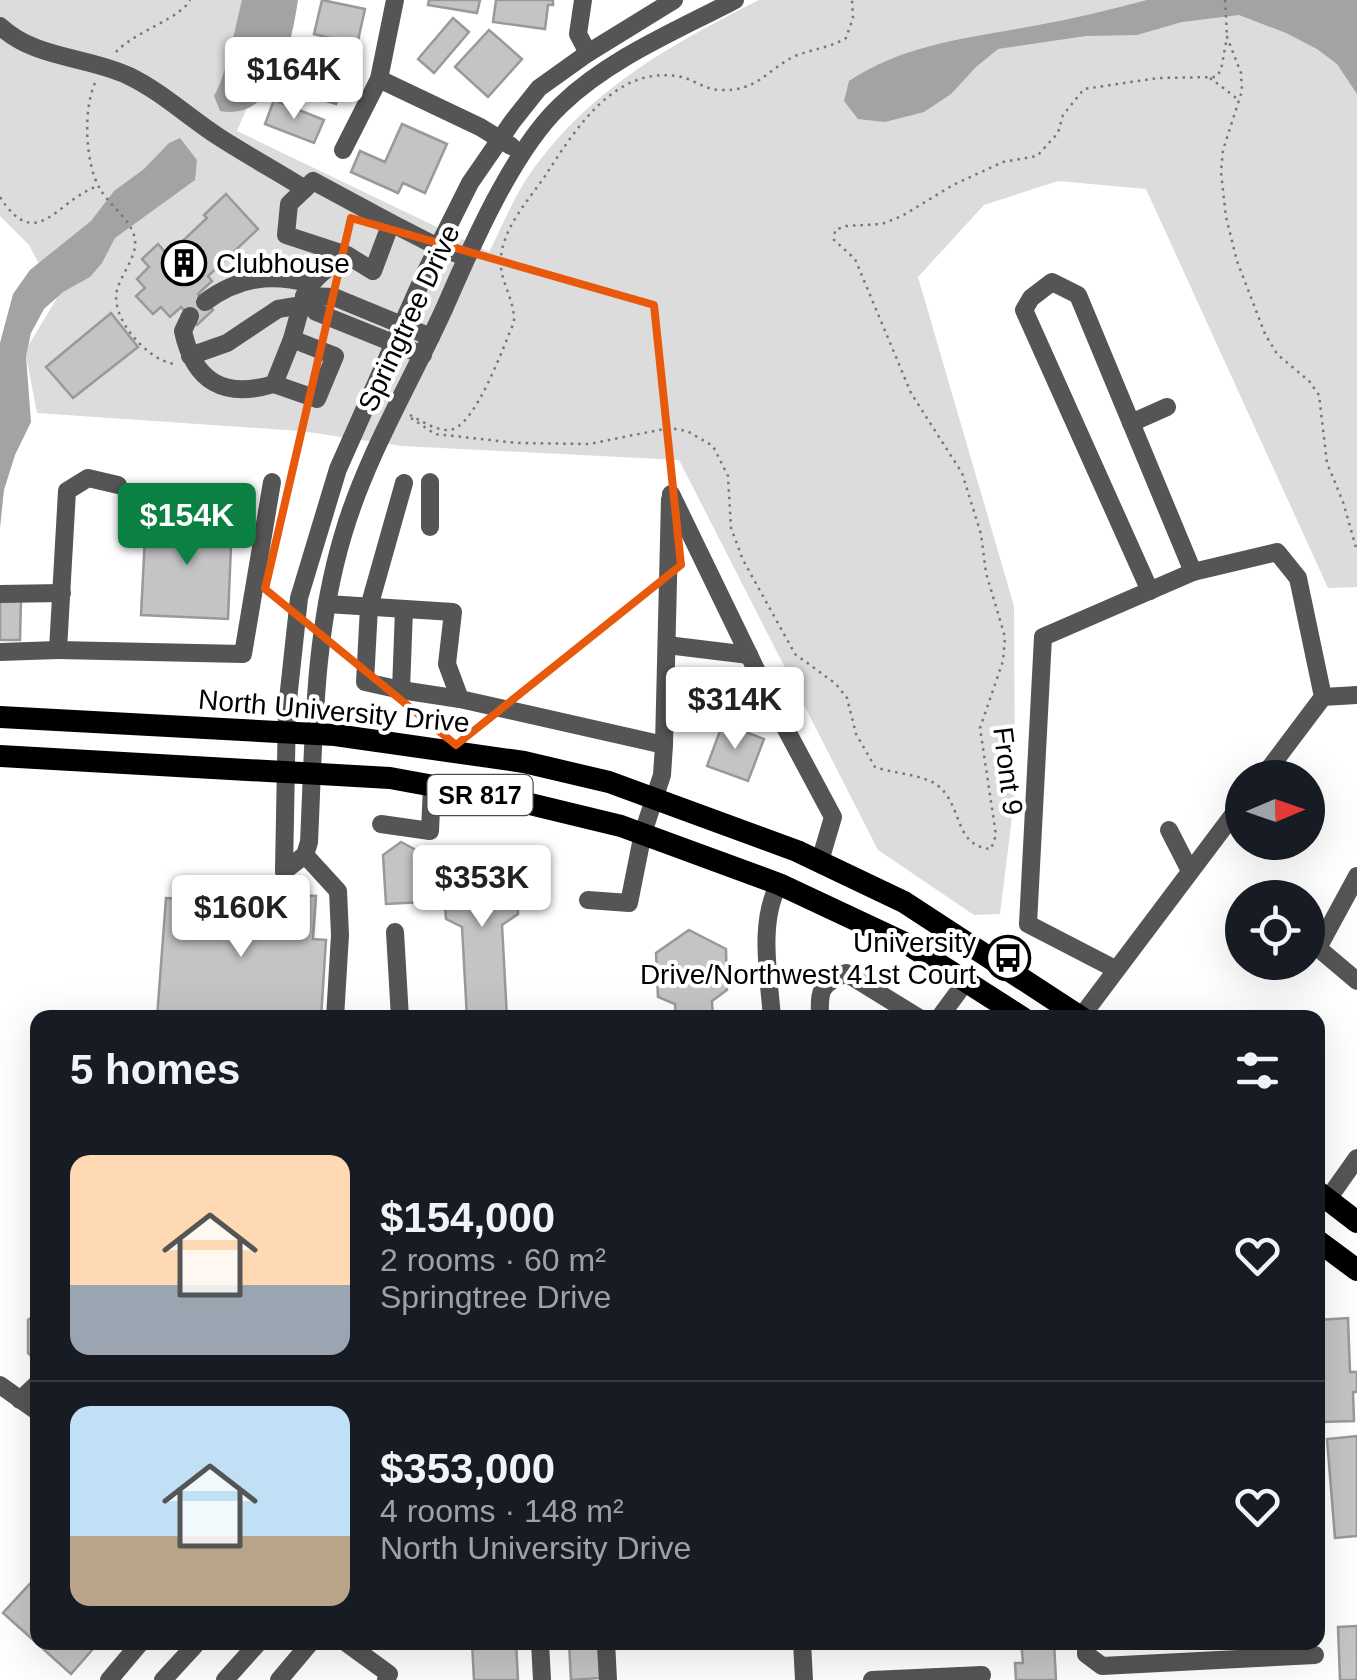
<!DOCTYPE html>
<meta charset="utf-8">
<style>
body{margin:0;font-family:Helvetica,sans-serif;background:#242831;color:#f1f3f6;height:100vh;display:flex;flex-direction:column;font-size:38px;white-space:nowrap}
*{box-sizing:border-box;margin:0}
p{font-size:32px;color:#9ea1a6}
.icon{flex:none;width:55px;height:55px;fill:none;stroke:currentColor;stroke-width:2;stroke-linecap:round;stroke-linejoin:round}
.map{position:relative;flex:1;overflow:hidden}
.details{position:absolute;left:30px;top:1010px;width:1295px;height:640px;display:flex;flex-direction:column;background:#171b24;border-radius:20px;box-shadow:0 10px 40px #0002}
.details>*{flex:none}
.needle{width:65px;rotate:88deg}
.tools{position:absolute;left:1225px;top:760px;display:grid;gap:20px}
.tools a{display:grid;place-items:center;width:100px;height:100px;border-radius:50%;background:#171b24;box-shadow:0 10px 40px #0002;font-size:50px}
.price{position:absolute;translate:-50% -85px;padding:0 22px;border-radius:10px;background:#fff;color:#222;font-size:32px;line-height:65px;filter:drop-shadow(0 2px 5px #0008)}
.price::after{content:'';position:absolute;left:50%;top:60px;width:30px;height:22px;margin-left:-15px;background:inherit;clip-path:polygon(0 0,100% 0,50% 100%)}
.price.current{background:#0b8043;color:#fff}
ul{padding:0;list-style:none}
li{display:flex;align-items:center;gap:30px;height:250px;padding:0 40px}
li+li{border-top:2px solid #363941}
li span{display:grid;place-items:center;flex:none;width:280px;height:200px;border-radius:20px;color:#555}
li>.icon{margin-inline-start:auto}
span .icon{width:120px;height:120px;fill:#fffc;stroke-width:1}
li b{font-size:42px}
h2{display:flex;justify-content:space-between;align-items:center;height:120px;padding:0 40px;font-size:42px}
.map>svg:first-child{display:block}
</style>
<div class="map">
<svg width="1357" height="1680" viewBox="0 0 1357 1680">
<rect width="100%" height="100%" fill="#fff"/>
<path fill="#dcdcdc" d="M0 0H293L237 131 489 252C504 223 517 189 537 164 595 86 674 43 759 0H1357V587L1328 588 1146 189 1058 181 984 205 918 277 1014 606 1015 793 1000 914 974 915 878 850 679 460 402 446 301 431 37 413 25 351 57 298 29 245 0 216Z"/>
<g fill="#a3a3a3">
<path d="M242 0H298C292 41 276 122 220 111L214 96C227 74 235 27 242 0Z"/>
<path d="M1147 0H1357V94L1337 64 1317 49 1286 33 1239 15 1182 22 1137 35 1086 36 998 49 976 67 951 94 924 112 885 122 858 119 844 101 849 81C904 44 970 38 1033 26 1071 19 1110 10 1147 0Z"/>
<path d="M180 138 197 160 195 180 115 238 102 263 90 277 63 292 44 309 31 333 26 356 31 422 15 455 4 490 0 528V343L13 294 30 270 91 221 114 191 144 169 169 143Z"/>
</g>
<g fill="#c4c4c4" stroke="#999" stroke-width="2.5">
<path d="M322 0 365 9 357 45 314 34Z"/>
<path d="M429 0H480L477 13 428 5Z"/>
<path d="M496 0H553V5H548L545 29 493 22Z"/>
<path d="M453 18 469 32 434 73 418 59Z"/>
<path d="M489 30 522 59 488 97 455 67Z"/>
<path d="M305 52 348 66 336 104 293 91Z"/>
<path d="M274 100 324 120 314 143 265 124Z"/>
<path d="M402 124 447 144 425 193 403 183 398 193 351 172 360 151 385 162Z"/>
<path d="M226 194 258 229 208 276 212 281 198 294 213 310 197 325 181 307 170 317 161 307 153 314 136 296 145 288 137 279 149 267 142 259 158 244 168 255 207 218 204 215Z"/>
<path d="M111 313 138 347 73 398 46 367Z"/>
<path d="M146 517 232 521 228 619 141 615Z"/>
<path d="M0 599H21L20 640H0Z"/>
<path d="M723 723 764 739 748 781 707 766Z"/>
<path d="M401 842 420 852 423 902 386 904 383 855Z"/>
<path d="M479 854 517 873 518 914 502 925 507 1018H467L462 927 446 919 443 876Z"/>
<path d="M290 895 316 896 313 939 326 940 321 1018H157L166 898 290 903Z"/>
<path d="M689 930 726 949 727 990 712 1001 713 1018H676L675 1004 658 997 656 953Z"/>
<path d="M35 1315H38V1363L28 1353V1320Z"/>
<path d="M1348 1318 1350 1372H1357V1392H1353L1354 1421 1322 1422 1318 1320Z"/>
<path d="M1357 1436V1536L1335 1538 1327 1439Z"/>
<path d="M38 1575V1642H99L71 1674 3 1613Z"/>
<path d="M1357 1626V1680H1340L1338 1627Z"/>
<path d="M472 1642H516L518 1680H474Z"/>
<path d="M569 1642H598L600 1678 571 1680Z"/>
<path d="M1021 1642H1054L1056 1680H1016L1015 1663H1023Z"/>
</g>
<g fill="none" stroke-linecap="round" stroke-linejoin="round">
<g stroke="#777" stroke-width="2.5" stroke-dasharray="2.5 5" stroke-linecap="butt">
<path d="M1225 0 1227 36"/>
<path d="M116 52C137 30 180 19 190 0"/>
<path d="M1210 78 1239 100"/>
<path d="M95 83C83 109 85 164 100 189 109 205 133 221 135 240 137 257 121 274 117 290 110 318 147 360 174 364"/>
<path d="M0 197C36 253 55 203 95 187"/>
<path d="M410 415C421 421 435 430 448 430 474 431 504 345 514 322 515 298 498 280 501 256 505 225 528 201 545 176 575 130 613 67 677 76 692 78 705 90 720 90 757 92 768 69 795 56 812 49 830 48 846 38L853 18 852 0"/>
<path d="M411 418 435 434 517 443 589 444 669 428 687 431 713 446 728 476 731 528 743 560 795 654 836 684 847 698 856 734 875 767C892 773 914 774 930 781 965 797 950 846 991 849L996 835 980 728 1003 661 1005 637 986 573 981 534 962 473 911 393 855 259 834 240 835 230 846 226 882 224 902 216 953 185 1003 162 1037 156 1058 133 1063 115 1084 89 1158 78 1216 77 1221 70 1227 37 1241 73 1242 91 1223 150 1221 172 1226 217 1237 261 1265 334 1277 354 1309 381 1319 395 1327 463 1343 502 1357 551"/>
</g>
<g stroke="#555" stroke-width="18">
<path d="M583 0 578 34 588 53"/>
<path d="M0 26C35 59 87 56 129 76 162 92 188 117 219 137 247 155 276 171 305 189"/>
<path d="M379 79 480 127 511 146"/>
<path d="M343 150 379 79 395 0"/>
<path d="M391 223 438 247 466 257"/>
<path d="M304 296 334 297 431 337"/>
<path d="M304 296 316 312 423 355"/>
<path d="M205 302C239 277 271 273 311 284"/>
<path d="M190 316 183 331C194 382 224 399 274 384L292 339 335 356 317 399 274 384"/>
<path d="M292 339C306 290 303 283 347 255L286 235 289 204 313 181 391 223 373 271 347 255"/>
<path d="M190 356 227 343 278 309 302 305"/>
<path d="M1131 423 1167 407"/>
<path d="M430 482V527"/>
<path d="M118 485 88 478 67 491 58 650 243 654 272 482"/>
<path d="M1150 591 1024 310 1031 298 1052 282 1078 295 1193 572"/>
<path d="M0 594 62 593"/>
<path d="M327 604 453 612 447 664 460 699 664 745 662 775 643 833 629 903 588 900"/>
<path d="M404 609 401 690 460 699"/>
<path d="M667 645 749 655 671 494"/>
<path d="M0 652 58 650"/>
<path d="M401 690 365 682 369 607 404 483"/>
<path d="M1323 697 1357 695"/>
<path d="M667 699 772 703 749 655"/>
<path d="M772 703 833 817 820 861"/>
<path d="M664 745 670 499"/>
<path d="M381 824 430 831 432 786"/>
<path d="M1169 830 1190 871"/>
<path d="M305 855 338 891 340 935 335 1018"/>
<path d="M284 871 305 855 309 842C314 739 313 635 343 535 366 456 411 382 445 307 471 247 513 150 561 105 610 58 676 31 735 0"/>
<path d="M284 871 287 709 299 598 338 469 426 271 470 183 512 122 539 88 588 53 674 0"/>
<path d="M1357 876 1318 948 1357 981"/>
<path d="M395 932 400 1018"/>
<path d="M1115 969 1028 924 1043 637 1193 572 1277 552 1298 578 1323 697 1262 778"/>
<path d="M1081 1017 1242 803"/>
<path d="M772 1018C769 976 758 922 779 884"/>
<path d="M820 1018C819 989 820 985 846 973L919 1018"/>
<path d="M939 1018 967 980"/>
<path d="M1328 1199 1357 1158"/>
<path d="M0 1385 38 1412"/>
<path d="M20 1400 38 1383"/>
<path d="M345 1642 389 1674 386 1680"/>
<path d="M540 1642 542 1680"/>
<path d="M606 1642 608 1680"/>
<path d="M802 1642 804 1680"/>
<path d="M1086 1642V1654L1102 1666 1315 1655"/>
<path d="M109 1680 141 1642"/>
<path d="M163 1680 198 1642"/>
<path d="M225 1680 259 1642"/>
<path d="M279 1680 311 1642"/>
<path d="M872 1680 982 1675"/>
</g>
<g stroke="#000" stroke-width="22">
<path d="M0 717 335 735 524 762 609 782 797 851 904 902 1082 1018"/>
<path d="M0 756 390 778 526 803 621 826 779 884 909 945 1023 1018"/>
<path d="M1318 1192 1357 1222"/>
<path d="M1318 1241 1357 1270"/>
</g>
</g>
<path fill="none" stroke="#e8590c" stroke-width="8" stroke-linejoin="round" d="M351 218 654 305 681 565 456 745 265 589Z"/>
<defs>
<symbol id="building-ring" viewBox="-11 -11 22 22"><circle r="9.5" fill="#fff" stroke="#000" stroke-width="1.5"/><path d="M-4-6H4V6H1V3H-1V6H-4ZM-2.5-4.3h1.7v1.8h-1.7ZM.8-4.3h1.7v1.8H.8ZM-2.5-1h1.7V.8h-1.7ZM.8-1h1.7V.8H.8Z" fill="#000"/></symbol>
<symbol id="bus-ring" viewBox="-11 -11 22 22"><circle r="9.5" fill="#fff" stroke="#000" stroke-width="1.5"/><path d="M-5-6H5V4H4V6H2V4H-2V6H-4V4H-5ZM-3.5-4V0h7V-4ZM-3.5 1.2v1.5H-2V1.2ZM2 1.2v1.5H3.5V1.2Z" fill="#000"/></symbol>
</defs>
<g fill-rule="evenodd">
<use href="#building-ring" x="159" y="238" width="50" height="50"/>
<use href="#bus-ring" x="983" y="933" width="50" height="50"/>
</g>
<g text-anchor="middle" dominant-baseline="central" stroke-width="8" stroke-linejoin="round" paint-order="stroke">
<rect fill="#fff" stroke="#4c4c4c" stroke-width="2.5" x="427.5" y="775" width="105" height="40" rx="8"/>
<g font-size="25" font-weight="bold" fill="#000">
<text x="480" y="795">SR 817</text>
</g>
<g font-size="28" fill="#000" stroke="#fff" text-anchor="start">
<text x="216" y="263">Clubhouse</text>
<text x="976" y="942" text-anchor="end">University<tspan x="976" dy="32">Drive/Northwest 41st Court</tspan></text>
</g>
<g font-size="28" fill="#000" stroke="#fff">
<text transform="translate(409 318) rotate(-65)">Springtree Drive</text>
<text transform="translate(334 711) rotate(5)">North University Drive</text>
<text transform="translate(1008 771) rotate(83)">Front 9</text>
</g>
</g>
</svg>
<div class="tools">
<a><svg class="needle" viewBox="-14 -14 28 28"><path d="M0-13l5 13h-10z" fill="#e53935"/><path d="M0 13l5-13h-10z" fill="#9ea1a6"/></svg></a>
<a><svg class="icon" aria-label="locate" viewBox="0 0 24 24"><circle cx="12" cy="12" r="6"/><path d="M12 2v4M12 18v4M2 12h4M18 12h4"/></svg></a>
</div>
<b class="price" style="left:294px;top:122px">$164K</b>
<b class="price current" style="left:187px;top:568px">$154K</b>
<b class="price" style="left:735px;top:752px">$314K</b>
<b class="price" style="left:482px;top:930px">$353K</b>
<b class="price" style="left:241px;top:960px">$160K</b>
<section class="details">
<h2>5 homes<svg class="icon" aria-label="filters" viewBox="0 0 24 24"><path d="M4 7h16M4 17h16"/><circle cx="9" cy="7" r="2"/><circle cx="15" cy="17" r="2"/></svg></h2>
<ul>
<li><span style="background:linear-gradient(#ffd9b3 65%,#9aa5b1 0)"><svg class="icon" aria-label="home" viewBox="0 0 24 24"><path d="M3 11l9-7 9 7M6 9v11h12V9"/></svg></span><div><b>$154,000</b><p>2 rooms · 60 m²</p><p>Springtree Drive</p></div><svg class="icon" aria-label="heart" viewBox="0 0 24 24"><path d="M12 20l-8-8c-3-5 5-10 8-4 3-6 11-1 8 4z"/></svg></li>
<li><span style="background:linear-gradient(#bfe0f5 65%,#b9a48a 0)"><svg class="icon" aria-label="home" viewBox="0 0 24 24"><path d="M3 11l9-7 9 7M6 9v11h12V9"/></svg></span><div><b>$353,000</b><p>4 rooms · 148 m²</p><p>North University Drive</p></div><svg class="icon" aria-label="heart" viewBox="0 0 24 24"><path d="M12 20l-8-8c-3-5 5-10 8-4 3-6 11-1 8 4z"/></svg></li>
</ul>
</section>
</div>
